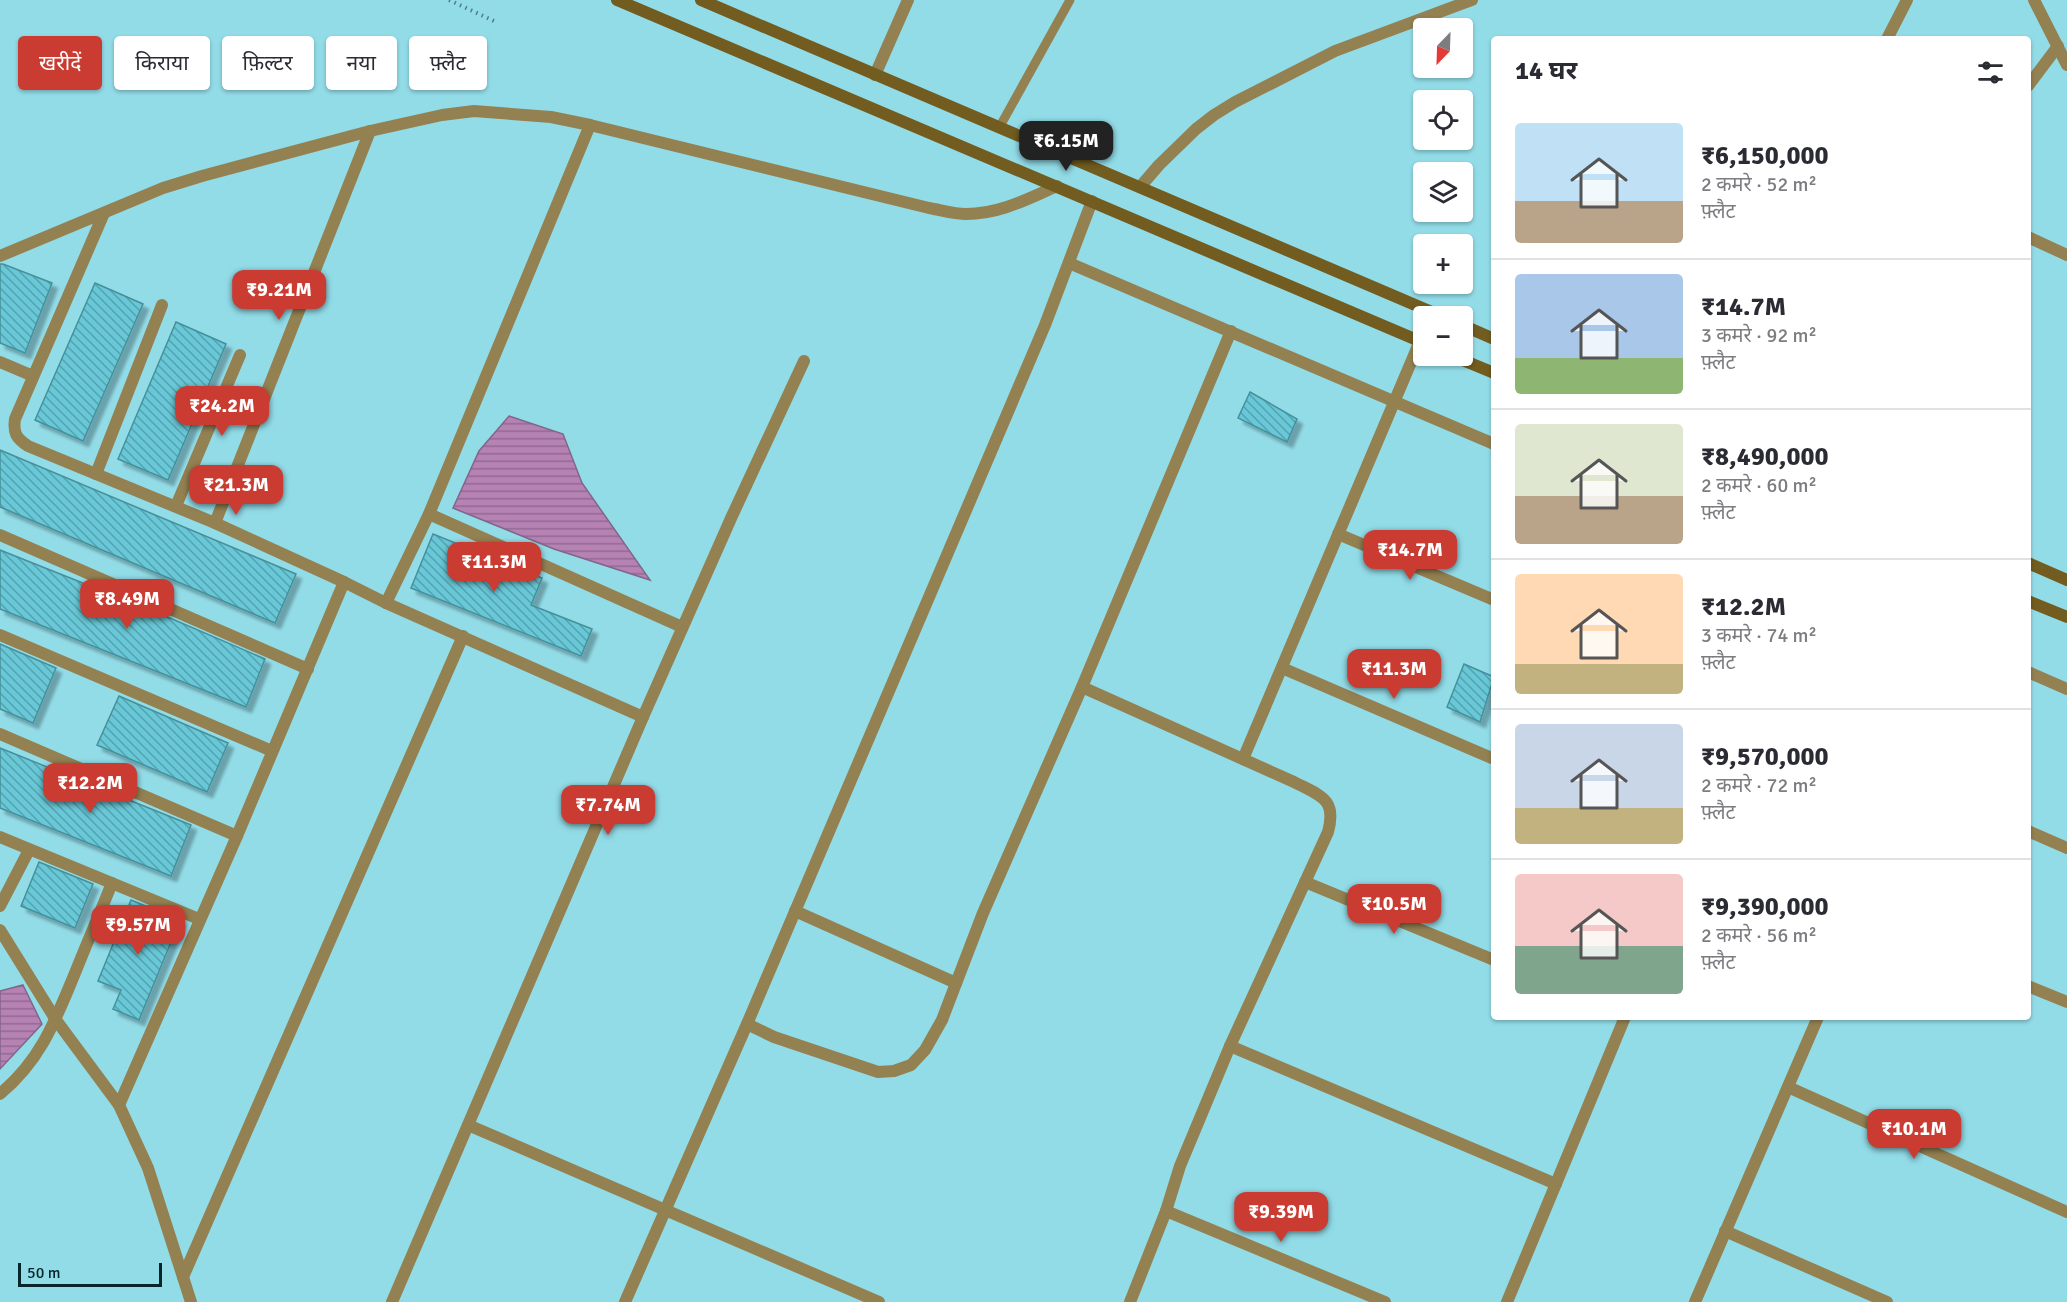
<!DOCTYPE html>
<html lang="hi">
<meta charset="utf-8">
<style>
body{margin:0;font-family:Signika,"Noto Sans Devanagari",sans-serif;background:#f2f2f3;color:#2b2b33;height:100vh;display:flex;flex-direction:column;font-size:22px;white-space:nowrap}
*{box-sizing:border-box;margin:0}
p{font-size:20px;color:#7c7c81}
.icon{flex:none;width:33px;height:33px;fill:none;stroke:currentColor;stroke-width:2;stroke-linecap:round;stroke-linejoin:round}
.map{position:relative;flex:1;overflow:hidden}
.panel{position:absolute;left:1491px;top:36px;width:540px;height:984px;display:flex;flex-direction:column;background:#fff;border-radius:6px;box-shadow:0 2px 4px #0004}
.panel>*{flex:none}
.top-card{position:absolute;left:18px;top:36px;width:570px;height:54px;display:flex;gap:12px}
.needle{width:39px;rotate:203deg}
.fabs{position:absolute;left:1413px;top:18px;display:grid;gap:12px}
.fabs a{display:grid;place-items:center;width:60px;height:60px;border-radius:6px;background:#fff;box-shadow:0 2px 4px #0004;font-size:30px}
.scale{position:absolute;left:18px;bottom:15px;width:144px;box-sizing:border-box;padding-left:6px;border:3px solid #06262b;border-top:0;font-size:16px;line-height:21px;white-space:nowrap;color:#06262b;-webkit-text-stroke:4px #92dce8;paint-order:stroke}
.price{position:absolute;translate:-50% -51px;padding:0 14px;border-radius:12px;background:#ca3c32;color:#fff;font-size:20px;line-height:39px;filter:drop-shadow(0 2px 3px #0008)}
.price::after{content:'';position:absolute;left:50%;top:36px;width:18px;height:14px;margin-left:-9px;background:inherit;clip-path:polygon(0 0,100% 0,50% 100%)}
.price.on{background:#222;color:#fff}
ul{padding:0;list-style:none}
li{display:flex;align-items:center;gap:18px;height:150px;padding:0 24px}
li+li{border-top:2px solid #e1e1e2}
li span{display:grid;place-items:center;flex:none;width:168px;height:120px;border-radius:6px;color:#555}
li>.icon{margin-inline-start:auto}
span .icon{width:72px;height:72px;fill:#fffc;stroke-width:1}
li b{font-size:26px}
h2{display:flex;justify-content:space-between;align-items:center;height:72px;padding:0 24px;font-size:26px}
.pill{padding:0 21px;border-radius:6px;background:#fff;box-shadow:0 2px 4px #0004;font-size:21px;line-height:54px}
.pill.on{background:#ca3c32;color:#fff}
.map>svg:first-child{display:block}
</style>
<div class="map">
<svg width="2067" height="1302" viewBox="0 0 2067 1302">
<defs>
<pattern id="water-rules" width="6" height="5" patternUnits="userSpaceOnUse" patternTransform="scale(1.5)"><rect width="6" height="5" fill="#b682b3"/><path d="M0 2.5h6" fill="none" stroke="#926a92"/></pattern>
<pattern id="building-back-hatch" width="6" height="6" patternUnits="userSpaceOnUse" patternTransform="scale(1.5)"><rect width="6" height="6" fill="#69c8d7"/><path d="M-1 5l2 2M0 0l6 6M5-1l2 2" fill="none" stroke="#54a2af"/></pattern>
<filter id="shadow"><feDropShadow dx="5.5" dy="5.5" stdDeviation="1.5" flood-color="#0004"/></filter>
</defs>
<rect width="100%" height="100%" fill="#92dce8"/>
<g fill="url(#water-rules)" stroke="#81668a" stroke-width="1.5">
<path d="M509 416 563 434 582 483 650 580 554 549 453 508 479 451Z"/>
<path d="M23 985 42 1024 0 1069V991Z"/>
</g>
<g fill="url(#building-back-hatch)" stroke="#45909b" stroke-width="1.5" filter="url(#shadow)">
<path d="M0 264H3L52 283 25 353 0 343Z"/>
<path d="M95 283 143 304 83 441 35 420Z"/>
<path d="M176 322 226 344 168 480 118 459Z"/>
<path d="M1250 392 1297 419 1287 442 1238 418Z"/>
<path d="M0 450 296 574 275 623 0 507Z"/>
<path d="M433 534 542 578 531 605 592 629 581 656 411 588Z"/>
<path d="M0 550 163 615 265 659 246 707 0 609Z"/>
<path d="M0 644 56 668 33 723 0 709Z"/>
<path d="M1464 664 1494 677 1480 722 1447 707Z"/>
<path d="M119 696 228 743 207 792 97 745Z"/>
<path d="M0 748 191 825 171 876 0 808Z"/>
<path d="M39 862 93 884 75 928 21 906Z"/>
<path d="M131 900 180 920 139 1020 113 1009 121 990 98 981Z"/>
</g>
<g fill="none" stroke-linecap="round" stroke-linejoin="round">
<path stroke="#4c8189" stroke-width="4" stroke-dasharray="1.5 4.5" stroke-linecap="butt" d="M449 0 494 21"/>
<path stroke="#948152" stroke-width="9" d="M999 128 1070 0"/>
<g stroke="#948152" stroke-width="12">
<path d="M2034 0 2067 65"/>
<path d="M1887 39 1907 0"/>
<path d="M875 75 908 0"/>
<path d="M2028 86 2058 46"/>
<path d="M1140 187 1159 165 1196 129 1214 115 1235 102 1335 51 1472 0"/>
<path d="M104 213 15 419C13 433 16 438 28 446L215 523 344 582 386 603 643 717"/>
<path d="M2028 237 2067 255"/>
<path d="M0 256 163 188 202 176 370 131 442 115 474 111 551 117 590 125 929 208C941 210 954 214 966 214 1000 214 1027 199 1057 186"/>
<path d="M1069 263 1494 444"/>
<path d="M0 362 33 376"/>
<path d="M96 474 162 305"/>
<path d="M176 506 240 355"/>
<path d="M429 514 682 627"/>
<path d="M215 523 370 131"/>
<path d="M1338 534 1494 600"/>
<path d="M0 535 308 669"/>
<path d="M386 603 429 514 590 125"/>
<path d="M0 635 272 751"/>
<path d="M1282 668 1494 759"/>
<path d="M2028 672 2067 689"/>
<path d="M1082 687 1294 782C1321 796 1337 799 1328 832L1230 1046 1180 1166 1166 1211 1130 1302"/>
<path d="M0 734 237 836"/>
<path d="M1243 759 1420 341"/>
<path d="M2028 831 2067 848"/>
<path d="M0 837 199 919"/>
<path d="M1305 882 1494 960"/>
<path d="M0 906 29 850"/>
<path d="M795 911 956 983"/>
<path d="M0 930 56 1020 119 1105 148 1168 191 1302"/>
<path d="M2028 986 2067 1002"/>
<path d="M747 1024 774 1037 878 1072 894 1071 911 1065 925 1050 942 1020 983 913 1082 687 1231 331"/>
<path d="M1230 1046 1556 1184"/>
<path d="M1788 1087 2067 1212"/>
<path d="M0 1094C41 1060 55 1021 75 973 87 943 100 913 112 883"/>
<path d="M119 1105 237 836 344 582"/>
<path d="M468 1125 879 1302"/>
<path d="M1166 1211 1385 1302"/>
<path d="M1725 1231 1887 1302"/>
<path d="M183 1277 463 636"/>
<path d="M392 1302 643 717 732 516 804 361"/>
<path d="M625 1302 747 1024 1045 325 1092 201"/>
<path d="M1507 1302 1625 1017"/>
<path d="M1695 1302 1818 1017"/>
</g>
<g stroke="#725c1f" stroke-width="12">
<path d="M617 0 1424 343"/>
<path d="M701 0 1441 316"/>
<path d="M1462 325 1494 339"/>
<path d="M1453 356 1494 373"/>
<path d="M2028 563 2067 580"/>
<path d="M2028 601 2067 617"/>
</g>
</g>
</svg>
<div class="fabs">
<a><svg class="needle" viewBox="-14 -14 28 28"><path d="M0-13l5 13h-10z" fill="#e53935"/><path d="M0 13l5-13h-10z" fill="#7c7c81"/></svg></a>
<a><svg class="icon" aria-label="locate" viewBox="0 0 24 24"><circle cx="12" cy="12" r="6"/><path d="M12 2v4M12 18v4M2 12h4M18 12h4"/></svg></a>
<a><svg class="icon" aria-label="layers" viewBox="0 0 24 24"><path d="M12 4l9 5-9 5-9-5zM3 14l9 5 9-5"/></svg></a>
<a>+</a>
<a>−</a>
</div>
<div class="scale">50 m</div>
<b class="price on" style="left:1066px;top:172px">₹6.15M</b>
<b class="price" style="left:279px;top:321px">₹9.21M</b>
<b class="price" style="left:222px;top:437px">₹24.2M</b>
<b class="price" style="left:236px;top:516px">₹21.3M</b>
<b class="price" style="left:1410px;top:581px">₹14.7M</b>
<b class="price" style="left:494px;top:593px">₹11.3M</b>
<b class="price" style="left:127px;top:630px">₹8.49M</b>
<b class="price" style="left:1394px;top:700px">₹11.3M</b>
<b class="price" style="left:90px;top:814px">₹12.2M</b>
<b class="price" style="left:608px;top:836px">₹7.74M</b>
<b class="price" style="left:1394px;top:935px">₹10.5M</b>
<b class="price" style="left:138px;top:956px">₹9.57M</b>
<b class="price" style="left:1914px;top:1160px">₹10.1M</b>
<b class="price" style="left:1281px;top:1243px">₹9.39M</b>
<div class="top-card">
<a class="pill on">खरीदें</a>
<a class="pill">किराया</a>
<a class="pill">फ़िल्टर</a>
<a class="pill">नया</a>
<a class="pill">फ़्लैट</a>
</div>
<section class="panel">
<h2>14 घर<svg class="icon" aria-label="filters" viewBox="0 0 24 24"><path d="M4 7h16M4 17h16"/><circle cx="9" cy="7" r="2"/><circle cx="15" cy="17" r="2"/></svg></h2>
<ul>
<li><span style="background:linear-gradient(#bfe0f5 65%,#b9a48a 0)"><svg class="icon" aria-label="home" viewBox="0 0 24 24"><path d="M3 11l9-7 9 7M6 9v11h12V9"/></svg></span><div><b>₹6,150,000</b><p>2 कमरे · 52 m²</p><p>फ़्लैट</p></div></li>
<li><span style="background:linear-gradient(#a9c7e8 70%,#8fb573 0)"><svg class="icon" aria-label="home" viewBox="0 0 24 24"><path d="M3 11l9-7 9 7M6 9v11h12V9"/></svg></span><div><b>₹14.7M</b><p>3 कमरे · 92 m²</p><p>फ़्लैट</p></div></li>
<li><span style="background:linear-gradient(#dfe7d0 60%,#b9a48a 0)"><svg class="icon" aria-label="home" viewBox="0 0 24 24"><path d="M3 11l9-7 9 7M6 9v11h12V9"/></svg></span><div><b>₹8,490,000</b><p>2 कमरे · 60 m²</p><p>फ़्लैट</p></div></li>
<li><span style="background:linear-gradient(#ffd9b3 75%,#c2b280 0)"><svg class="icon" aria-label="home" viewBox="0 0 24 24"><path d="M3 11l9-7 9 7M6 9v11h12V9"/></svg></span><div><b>₹12.2M</b><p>3 कमरे · 74 m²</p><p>फ़्लैट</p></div></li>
<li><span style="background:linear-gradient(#c9d6e8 70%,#c2b280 0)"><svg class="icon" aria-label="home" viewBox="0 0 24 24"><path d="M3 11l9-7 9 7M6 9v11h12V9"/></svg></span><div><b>₹9,570,000</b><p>2 कमरे · 72 m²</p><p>फ़्लैट</p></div></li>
<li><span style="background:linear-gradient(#f6c9c9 60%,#7fa58c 0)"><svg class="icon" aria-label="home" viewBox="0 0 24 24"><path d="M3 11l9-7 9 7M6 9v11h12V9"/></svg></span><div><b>₹9,390,000</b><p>2 कमरे · 56 m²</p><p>फ़्लैट</p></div></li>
</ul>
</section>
</div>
